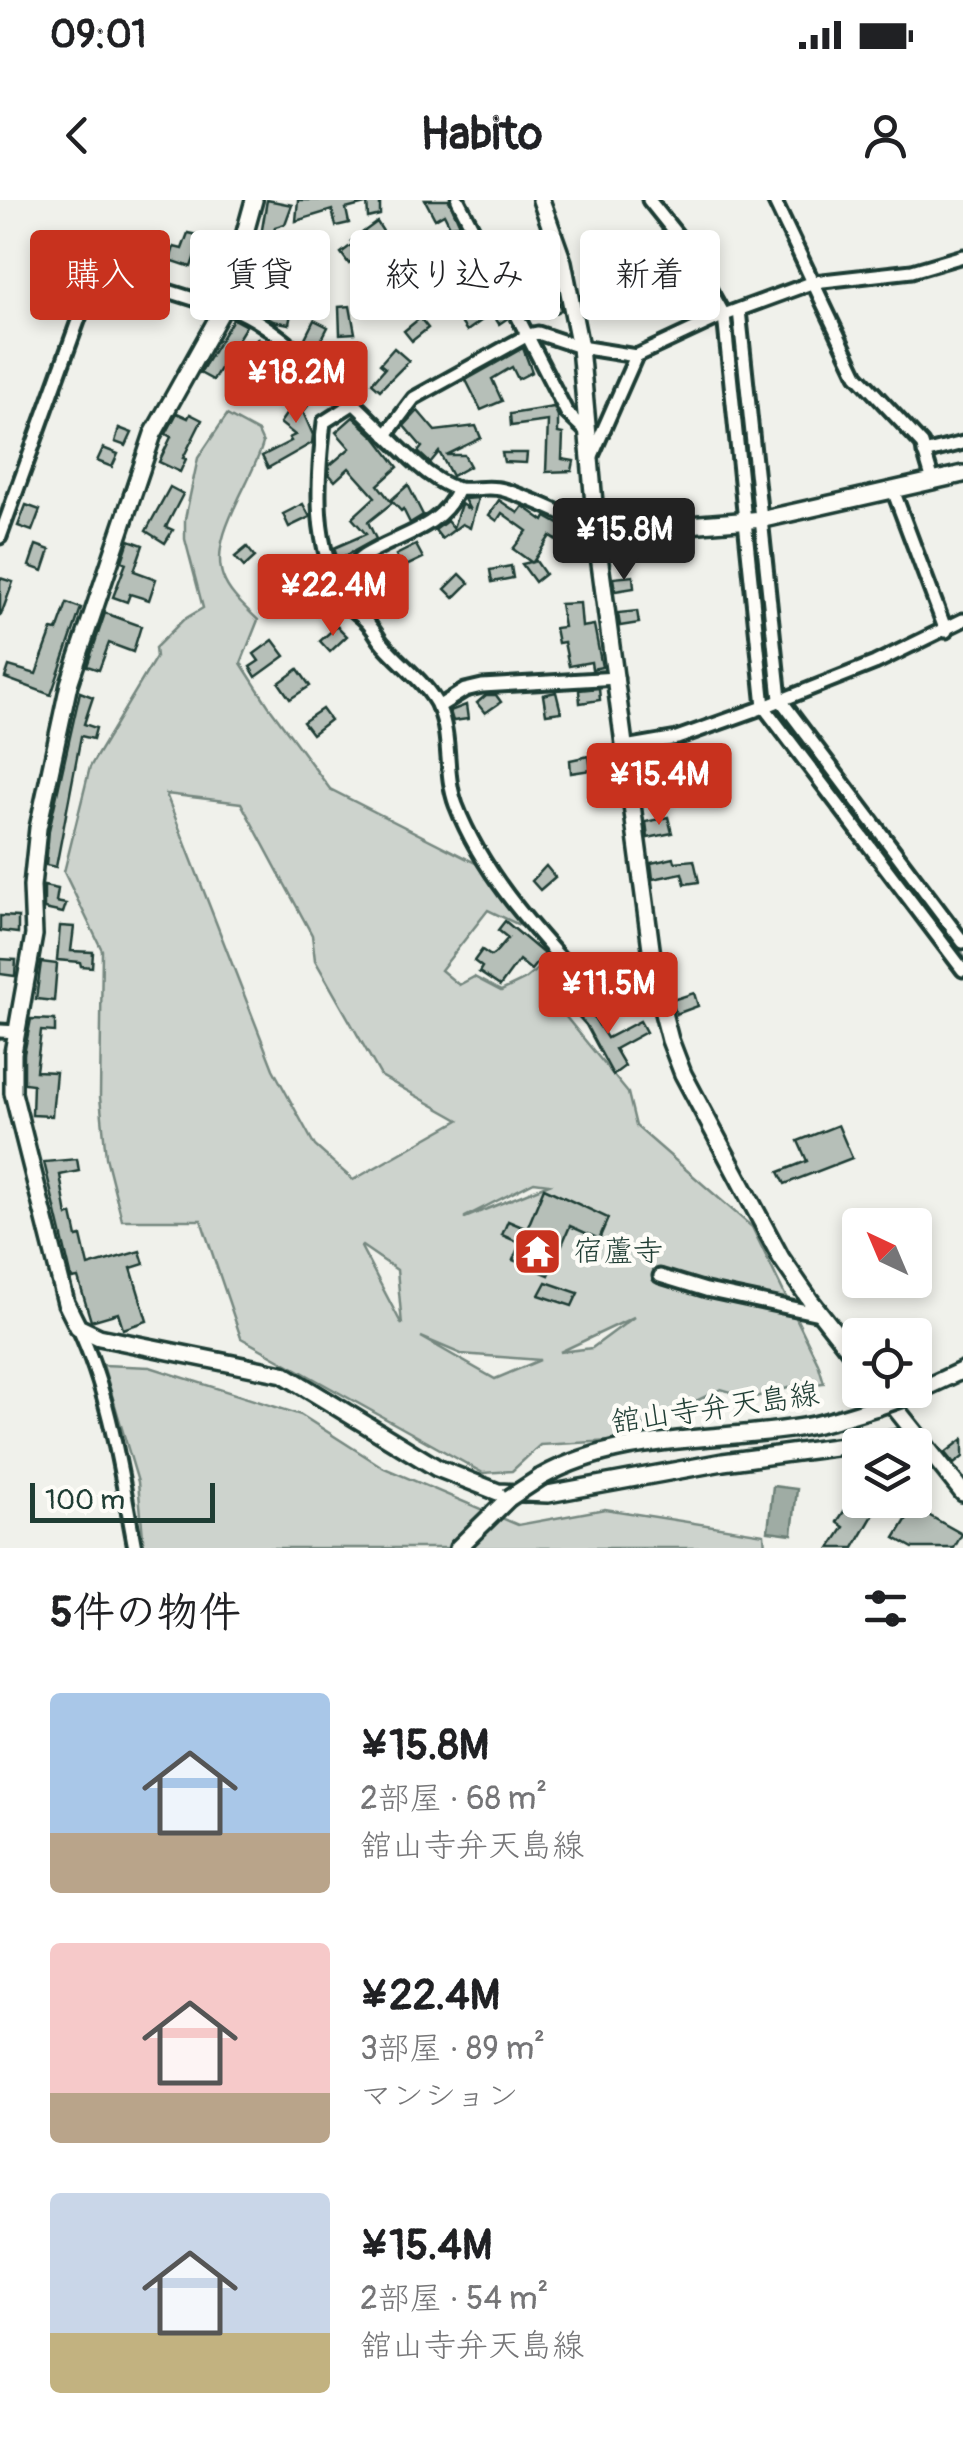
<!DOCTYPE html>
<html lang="ja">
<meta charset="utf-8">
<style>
body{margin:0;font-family:Pangolin,"Klee One",sans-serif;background:#f6f6f6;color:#202124;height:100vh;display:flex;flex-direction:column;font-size:38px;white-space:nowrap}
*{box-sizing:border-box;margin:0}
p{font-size:32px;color:#757577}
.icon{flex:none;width:55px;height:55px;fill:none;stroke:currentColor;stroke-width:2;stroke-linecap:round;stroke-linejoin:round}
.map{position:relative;height:1348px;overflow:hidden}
.side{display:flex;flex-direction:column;background:#fff;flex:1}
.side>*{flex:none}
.hud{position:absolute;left:30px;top:30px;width:905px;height:90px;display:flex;gap:20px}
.needle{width:65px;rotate:316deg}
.fabs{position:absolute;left:842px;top:1008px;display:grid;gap:20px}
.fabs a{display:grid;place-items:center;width:90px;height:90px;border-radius:10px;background:#fff;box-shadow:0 5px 15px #0003;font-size:50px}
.scale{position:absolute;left:30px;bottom:25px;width:185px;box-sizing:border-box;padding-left:10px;border:5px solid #1f3d34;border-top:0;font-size:28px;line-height:35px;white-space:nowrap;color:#1f3d34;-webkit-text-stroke:8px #fdfcf7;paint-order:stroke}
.price{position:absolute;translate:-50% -85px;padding:0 22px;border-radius:10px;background:#c8321e;color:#fff;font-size:32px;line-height:65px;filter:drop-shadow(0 2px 5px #0008)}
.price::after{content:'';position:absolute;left:50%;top:60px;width:30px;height:22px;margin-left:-15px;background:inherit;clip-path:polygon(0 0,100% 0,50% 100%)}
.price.active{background:#222;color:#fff}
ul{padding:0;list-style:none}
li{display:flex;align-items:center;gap:30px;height:250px;padding:0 50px}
li span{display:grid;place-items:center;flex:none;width:280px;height:200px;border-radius:10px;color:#555}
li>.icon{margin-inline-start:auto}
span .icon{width:120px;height:120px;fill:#fffc;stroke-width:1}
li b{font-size:42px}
h2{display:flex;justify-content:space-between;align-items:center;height:120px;padding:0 50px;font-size:42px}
.tag{padding:0 35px;border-radius:10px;background:#fff;box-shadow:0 5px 15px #0003;font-size:35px;line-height:90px}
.tag.active{background:#c8321e;color:#fff}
.status{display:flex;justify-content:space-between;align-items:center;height:70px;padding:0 50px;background:#fff;direction:ltr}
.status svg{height:28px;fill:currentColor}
header{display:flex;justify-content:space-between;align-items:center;height:130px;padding:0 50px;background:#fff;font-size:45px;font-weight:700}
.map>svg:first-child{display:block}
</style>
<div class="status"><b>09:01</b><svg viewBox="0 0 49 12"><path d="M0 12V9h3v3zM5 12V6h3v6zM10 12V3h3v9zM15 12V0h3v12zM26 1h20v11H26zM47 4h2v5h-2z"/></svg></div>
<header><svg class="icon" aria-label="back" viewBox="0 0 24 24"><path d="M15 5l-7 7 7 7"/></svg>Habito<svg class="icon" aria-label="person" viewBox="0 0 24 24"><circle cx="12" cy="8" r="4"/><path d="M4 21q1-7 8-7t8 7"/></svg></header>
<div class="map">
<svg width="963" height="1348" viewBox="0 0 963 1348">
<rect width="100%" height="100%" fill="#f0f1eb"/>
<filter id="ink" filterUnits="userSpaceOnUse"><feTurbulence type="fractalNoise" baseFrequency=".01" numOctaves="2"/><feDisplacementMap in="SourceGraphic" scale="20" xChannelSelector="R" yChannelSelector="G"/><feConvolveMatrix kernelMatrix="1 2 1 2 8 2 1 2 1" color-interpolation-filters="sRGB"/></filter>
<g filter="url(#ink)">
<g fill="#cdd3cd" stroke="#768880" stroke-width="2.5" fill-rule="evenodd">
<path d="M227 215 258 232 263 243C253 281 208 337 223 377 229 394 245 407 258 420L241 463 268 505 330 589 491 671 538 734 488 710 441 770 459 785 474 777 501 791 524 780 546 762 561 769 566 817 628 893 636 926 752 1027 818 1163 824 1183 795 1186 752 1198 721 1189 612 1241 540 1245 512 1271 483 1273 241 1138 201 1020H122L106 957 100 897 102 750 64 672 90 567 156 457 155 448 183 420 203 408 185 339V319L198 258ZM166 594 241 603 312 735 315 760 381 876 459 920 353 980 315 946 273 869ZM534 982 549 984 465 1018V1017ZM362 1046 397 1070 402 1125 361 1047ZM634 1117 592 1148 560 1152ZM421 1137 461 1154 540 1160 495 1179Z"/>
<path d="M103 1165 150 1167 301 1215 384 1268 518 1325 605 1309 764 1334 765 1348H144L138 1282Z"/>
</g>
<path fill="#9faca4" stroke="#6c8077" stroke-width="2.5" d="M773 1286 797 1289 792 1334 768 1331Z"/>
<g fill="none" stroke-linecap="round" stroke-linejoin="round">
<g stroke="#6c8077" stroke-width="4">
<path d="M658 0 692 43 726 104"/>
<path d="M735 124 753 314"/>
<path d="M754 323 772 497"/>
<path d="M776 509 963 756"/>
</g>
</g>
<g fill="#b6bfb8" stroke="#1f3d34" stroke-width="2.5">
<path d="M267 0 292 5 285 24 275 27 269 59 273 60 269 72 298 77 289 124 273 121 238 100 251 57 258 53Z"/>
<path d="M298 0H365V4L346 9 349 23 336 26 332 10 296 21Z"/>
<path d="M367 0H380V15L368 18Z"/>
<path d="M425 0H449L460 25 450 26 444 14 435 19Z"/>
<path d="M377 22 386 36 349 64 341 53 353 44 351 41Z"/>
<path d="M188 33 231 42 228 52 198 47 191 67 170 60 174 47 182 49Z"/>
<path d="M426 33 432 42 397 68 388 55Z"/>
<path d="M457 47 474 70 480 65 489 82 476 92 456 66 436 83 427 73Z"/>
<path d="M396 71 401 81 378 92 373 82Z"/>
<path d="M439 87 458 106 450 113 432 94Z"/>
<path d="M557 97 561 110 548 117 542 105Z"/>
<path d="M483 99 491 110 500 105 508 118 499 124 492 113 467 131 457 117Z"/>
<path d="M350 106 355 133 340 134 339 107Z"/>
<path d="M420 118 428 128 412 141 404 131Z"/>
<path d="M233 119 246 126 213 180 200 173Z"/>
<path d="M314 120 328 127 314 154 303 142Z"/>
<path d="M258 138 283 158 278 184 264 203 252 194 267 175 244 156Z"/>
<path d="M394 148 409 161 380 190 372 183 385 168 380 164Z"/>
<path d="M523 148 532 172 518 179 512 167 492 179 502 201 481 210 466 180Z"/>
<path d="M312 177 323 187 303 212 313 235 312 243 268 268 262 256 291 241 289 238 295 235 280 223Z"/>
<path d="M554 207 558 216V233L563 234 562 259 574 261 572 271 546 272 548 221 511 226 510 214Z"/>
<path d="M418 211 435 231 476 226 481 238 446 255H464L470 266 452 276 439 252 430 263 418 252 422 247 404 226Z"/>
<path d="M177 213 188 218 190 214 202 220 183 258 186 259 180 272 159 262 171 237 166 234Z"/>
<path d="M353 217 375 237 398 267 378 285 392 303 368 322 376 339 338 360 334 348 366 334 352 318 375 297 349 268 335 281 329 274V266L350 248 336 232Z"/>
<path d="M119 228 132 233 126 246 115 242Z"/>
<path d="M103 248 118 254 112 267 97 261Z"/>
<path d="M502 253H527L526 263 504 262Z"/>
<path d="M408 285 423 315 410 323 403 309 401 311 391 300Z"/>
<path d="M170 287 183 294 166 327 173 330 165 343 146 331Z"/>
<path d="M478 298 470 328 462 324 442 339 435 330 447 321 453 328 461 304 470 310 464 299Z"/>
<path d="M499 300 518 313 523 306 544 321 546 317 573 332 564 345 550 336 533 362 536 361 545 374 535 382 522 364 531 362 513 349 527 331 502 313 497 321 489 315Z"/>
<path d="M303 304 310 317 289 327 283 314Z"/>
<path d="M26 305 40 310 32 331 18 326Z"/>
<path d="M652 339V348L634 351 632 340Z"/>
<path d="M129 340 143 345 134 371 156 379 149 400 130 394 127 402 113 397 126 363 122 361Z"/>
<path d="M36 345 50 350 43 371 29 366Z"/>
<path d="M416 345 423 358 402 368 396 355Z"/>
<path d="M247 347 255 357 244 367 235 357Z"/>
<path d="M284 361 299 406 291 410 285 403 272 365Z"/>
<path d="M511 366 513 378 492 382 490 370Z"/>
<path d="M393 367 406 383 384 403 370 387 358 399 352 393 349 387 361 374 372 384Z"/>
<path d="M460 374 469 383 454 398 445 389Z"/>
<path d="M633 376 634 388 615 391 613 378Z"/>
<path d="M0 378 13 382 1 415H0Z"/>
<path d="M317 387 328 405 317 411 306 393Z"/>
<path d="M67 403 81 408 51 495 5 478 9 466 36 474 52 430 57 431Z"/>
<path d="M580 403 582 427 594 425 602 467 592 469 591 462 569 466 564 442 558 443 555 428 564 427 560 404Z"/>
<path d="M637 411 639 423 620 426 618 413Z"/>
<path d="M105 413 141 426 133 452 109 443 99 470 87 466Z"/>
<path d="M337 426 347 436 330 452 320 441Z"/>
<path d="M273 440 285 456 256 477 250 467 259 461 254 454Z"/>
<path d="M298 469 310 486 290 499 279 483Z"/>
<path d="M599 488 600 500 580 503 579 490Z"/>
<path d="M80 492 93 497 84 524 96 528 93 539 81 536 56 667 46 665 49 630Z"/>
<path d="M556 492 561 512 546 514 543 495Z"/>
<path d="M486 495H496L501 502 485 513 477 503Z"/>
<path d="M466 505 468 519 453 521 450 511Z"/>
<path d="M322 509 330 520 312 534 303 522Z"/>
<path d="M589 556 591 570 571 573 570 560Z"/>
<path d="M668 617 672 633 648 638 646 622Z"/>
<path d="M674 658 675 662 694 660 699 682 685 684 682 673 653 679 651 663Z"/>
<path d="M546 666 555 677 540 690 532 681Z"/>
<path d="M44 686 58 689 56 702 66 704 63 713 44 709Z"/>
<path d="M0 716 18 717V733L0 731Z"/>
<path d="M505 721 544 754 531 770 519 760 500 786 479 772 482 767 474 761 482 750 491 756 495 753 508 738 498 730Z"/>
<path d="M60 726 74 727 71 751 93 752 92 767 81 766 80 762 57 760Z"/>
<path d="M0 759 16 760 15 776 0 774Z"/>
<path d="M41 762 57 764 54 801 36 799Z"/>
<path d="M694 793 698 806 676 814 672 800Z"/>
<path d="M582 799 607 838 640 821 646 832 615 849 625 866 613 875 586 825 570 807Z"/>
<path d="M31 819 55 820V832L41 831 36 871 56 872 52 916 32 915 33 884 24 883V854Z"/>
<path d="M838 925 852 958 785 984 779 972 807 961 798 941Z"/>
<path d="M77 959 79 971 60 975 67 1016 72 1014 77 1037 81 1036 88 1066 140 1051 144 1064 131 1068 147 1121 123 1129 118 1113 91 1121 78 1078 72 1079 44 962Z"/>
<path d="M544 988 608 1018 599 1039 570 1026 549 1075 513 1060 520 1043 502 1035 508 1021 527 1029Z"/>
<path d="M546 1082 578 1093 572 1106 539 1095Z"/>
<path d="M963 1239V1257L954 1264 945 1253Z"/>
<path d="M860 1300H882L854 1348H830L844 1327 837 1322 848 1305 853 1308Z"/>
<path d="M914 1307 962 1334 954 1348H913L895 1338Z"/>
</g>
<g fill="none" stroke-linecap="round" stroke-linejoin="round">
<defs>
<g id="street">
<path d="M458 0 567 213 587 232"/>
<path d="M649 0 685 45 724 115 764 507 963 770"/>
<path d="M774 0 857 175 922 244 933 281"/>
<path d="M739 110 780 499 963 742"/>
<path d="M354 203 324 222C317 283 312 345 345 400 351 411 364 416 371 427 376 433 379 440 384 445 402 466 427 483 439 508 452 539 444 573 456 605 483 675 534 729 583 783L656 786"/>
<path d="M386 235 414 198 528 135 538 133 580 147 636 156 724 115 814 82 912 71 963 56"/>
<path d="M924 253 963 243"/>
<path d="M591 258 636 156"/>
<path d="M893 290 946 431"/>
<path d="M0 337 95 74 101 70 216 106C266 103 378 231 418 265 428 274 445 286 458 289 473 291 488 285 504 290 535 299 565 316 596 328"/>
<path d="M338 386C346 376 353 363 364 356 397 335 442 329 458 289"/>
<path d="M438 507 465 490 482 486 617 478"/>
<path d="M625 547 677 538 764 507 875 463 963 420"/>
<path d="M0 831 18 832"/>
<path d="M660 1076 706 1090 820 1114"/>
<path d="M78 1127C110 1195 121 1274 135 1348"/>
</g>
<g id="secondary">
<path d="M254 0 225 105 153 234 69 484 38 628 32 686 34 735 13 853V893L66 1103 78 1127 99 1137 283 1174 437 1268 498 1292 548 1294 723 1262 917 1236"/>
<path d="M541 0 563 62 580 147 598 348 656 786 670 840 683 874 781 1058 810 1100 860 1164"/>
<path d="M596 328 637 329 764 319 963 274"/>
<path d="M881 1190 963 1293"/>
<path d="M903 1198 963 1170"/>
<path d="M541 1277C622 1232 715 1242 803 1227 828 1223 853 1214 877 1207"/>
<path d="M458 1348 509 1298"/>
</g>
</defs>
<use href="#street" stroke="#1f3d34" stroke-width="19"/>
<use href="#secondary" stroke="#1f3d34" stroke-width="22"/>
<use href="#street" stroke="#fdfcf7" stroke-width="11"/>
<use href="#secondary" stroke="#fdfcf7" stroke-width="15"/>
<defs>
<g id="secondary-bridge">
<path d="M877 1207 903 1198"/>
<path d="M509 1298 541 1277"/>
</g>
</defs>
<use href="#secondary-bridge" stroke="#1f3d34" stroke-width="22" stroke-linecap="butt"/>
<use href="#secondary-bridge" stroke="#fdfcf7" stroke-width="15"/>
</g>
</g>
<defs>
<symbol id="temple-square" viewBox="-11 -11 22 22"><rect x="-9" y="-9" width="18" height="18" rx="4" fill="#c8321e" stroke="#fdfcf7"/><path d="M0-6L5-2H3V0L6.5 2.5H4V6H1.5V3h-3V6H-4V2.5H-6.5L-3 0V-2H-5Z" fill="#fff"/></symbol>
</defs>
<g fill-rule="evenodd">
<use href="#temple-square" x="510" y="1024" width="55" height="55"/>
</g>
<g text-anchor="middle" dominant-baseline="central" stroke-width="9" stroke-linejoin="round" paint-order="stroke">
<g font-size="30" fill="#1f3d34" stroke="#fdfcf7" text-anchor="start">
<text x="573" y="1051">宿蘆寺</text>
</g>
<g font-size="30" fill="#1f3d34" stroke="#fdfcf7">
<text transform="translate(715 1208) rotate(-8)">舘山寺弁天島線</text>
</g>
</g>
</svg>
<div class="fabs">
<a><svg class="needle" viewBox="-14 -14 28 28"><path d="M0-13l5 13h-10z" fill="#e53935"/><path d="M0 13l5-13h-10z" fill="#757577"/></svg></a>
<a><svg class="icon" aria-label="locate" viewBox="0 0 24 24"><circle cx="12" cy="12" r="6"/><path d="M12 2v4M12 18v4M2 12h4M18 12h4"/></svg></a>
<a><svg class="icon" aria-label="layers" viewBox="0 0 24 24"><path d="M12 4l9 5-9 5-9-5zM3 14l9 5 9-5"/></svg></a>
</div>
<div class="scale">100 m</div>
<b class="price" style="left:296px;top:226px">¥18.2M</b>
<b class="price active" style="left:624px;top:383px">¥15.8M</b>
<b class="price" style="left:333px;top:439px">¥22.4M</b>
<b class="price" style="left:659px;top:628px">¥15.4M</b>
<b class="price" style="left:608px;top:837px">¥11.5M</b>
<div class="hud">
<a class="tag active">購入</a>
<a class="tag">賃貸</a>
<a class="tag">絞り込み</a>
<a class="tag">新着</a>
</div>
</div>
<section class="side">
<h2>5件の物件<svg class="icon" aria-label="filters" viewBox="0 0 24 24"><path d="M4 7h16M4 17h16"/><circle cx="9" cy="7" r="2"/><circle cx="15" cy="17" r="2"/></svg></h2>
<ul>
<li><span style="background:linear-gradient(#a9c7e8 70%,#b9a48a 0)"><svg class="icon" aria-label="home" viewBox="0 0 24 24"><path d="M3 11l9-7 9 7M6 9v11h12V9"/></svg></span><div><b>¥15.8M</b><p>2部屋 · 68 m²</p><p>舘山寺弁天島線</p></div></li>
<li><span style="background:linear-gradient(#f6c9c9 75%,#b9a48a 0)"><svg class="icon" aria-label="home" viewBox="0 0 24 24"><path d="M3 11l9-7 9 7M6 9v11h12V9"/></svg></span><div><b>¥22.4M</b><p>3部屋 · 89 m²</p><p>マンション</p></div></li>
<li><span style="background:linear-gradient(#c9d6e8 70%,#c2b280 0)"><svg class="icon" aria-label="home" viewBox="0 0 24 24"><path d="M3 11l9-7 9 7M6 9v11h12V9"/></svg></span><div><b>¥15.4M</b><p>2部屋 · 54 m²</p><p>舘山寺弁天島線</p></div></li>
</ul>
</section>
